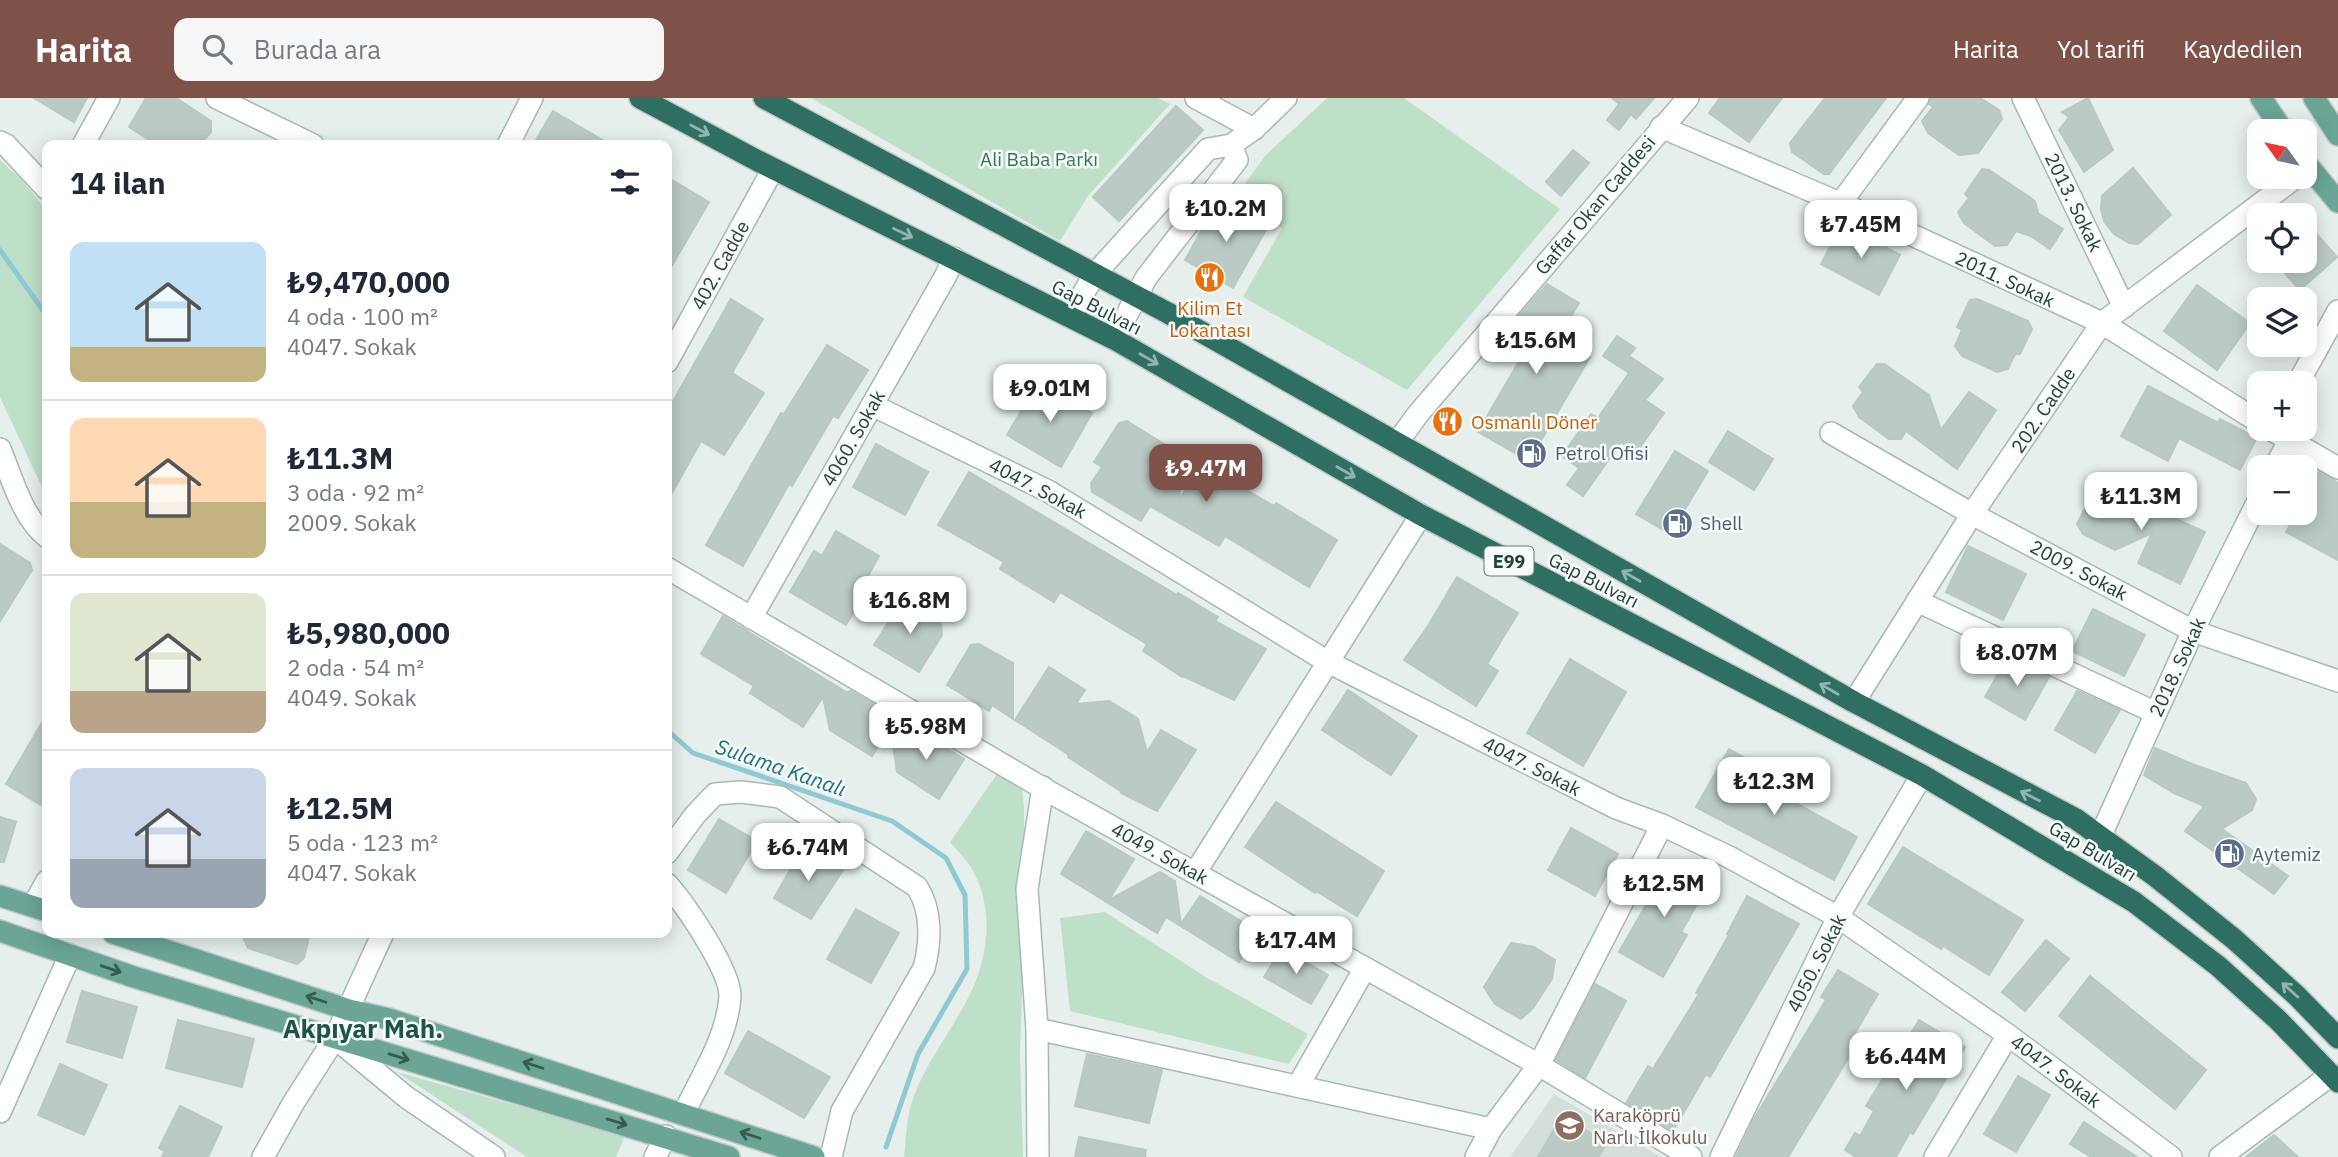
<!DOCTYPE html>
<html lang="tr">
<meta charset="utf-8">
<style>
body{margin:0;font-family:"IBM Plex Sans",sans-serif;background:#f6f6f7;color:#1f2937;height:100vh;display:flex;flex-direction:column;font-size:26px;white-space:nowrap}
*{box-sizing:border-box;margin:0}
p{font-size:23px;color:#747a83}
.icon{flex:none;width:38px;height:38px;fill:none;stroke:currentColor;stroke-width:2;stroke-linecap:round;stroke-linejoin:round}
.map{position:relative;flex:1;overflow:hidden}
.side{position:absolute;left:42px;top:42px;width:630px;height:798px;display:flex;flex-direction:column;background:#fff;border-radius:14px;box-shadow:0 4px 18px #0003}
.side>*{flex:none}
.needle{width:46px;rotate:303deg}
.fabs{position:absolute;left:2247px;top:21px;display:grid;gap:14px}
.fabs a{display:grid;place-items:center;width:70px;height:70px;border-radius:14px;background:#fff;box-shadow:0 4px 18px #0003;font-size:35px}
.price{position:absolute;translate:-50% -60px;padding:0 16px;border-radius:14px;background:#fff;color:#222;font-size:23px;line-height:46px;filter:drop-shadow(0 2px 4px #0008)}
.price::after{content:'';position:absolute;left:50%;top:42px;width:21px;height:16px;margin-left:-10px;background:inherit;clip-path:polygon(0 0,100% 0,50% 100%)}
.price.on{background:#7f5249;color:#fff}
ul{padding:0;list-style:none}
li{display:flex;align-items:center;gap:21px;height:175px;padding:0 28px}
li+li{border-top:2px solid #e0e1e3}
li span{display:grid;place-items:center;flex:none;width:196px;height:140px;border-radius:14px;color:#555}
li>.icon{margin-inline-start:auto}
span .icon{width:84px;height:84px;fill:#fffc;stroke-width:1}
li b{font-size:30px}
h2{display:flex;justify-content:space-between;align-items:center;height:84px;padding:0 28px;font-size:30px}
header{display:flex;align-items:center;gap:42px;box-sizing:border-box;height:98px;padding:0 35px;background:#7f5249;color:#fff}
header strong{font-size:33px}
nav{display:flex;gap:38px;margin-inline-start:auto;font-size:24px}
.search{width:490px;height:63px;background:#f6f6f7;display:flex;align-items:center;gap:18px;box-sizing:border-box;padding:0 24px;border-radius:14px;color:#747a83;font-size:26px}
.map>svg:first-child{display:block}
</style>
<header>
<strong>Harita</strong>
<div class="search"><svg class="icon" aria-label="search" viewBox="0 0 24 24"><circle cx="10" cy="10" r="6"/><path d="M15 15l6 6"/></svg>Burada ara</div>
<nav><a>Harita</a><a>Yol tarifi</a><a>Kaydedilen</a></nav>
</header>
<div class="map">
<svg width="2338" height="1059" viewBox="0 0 2338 1059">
<rect width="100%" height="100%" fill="#e6efeb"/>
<path fill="#d4dfda" d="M1554 996 1661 1059H1510Z"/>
<g fill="#bfe0c8">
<path d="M811 0H1158L1170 6 1088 98 1060 143Z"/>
<path d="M1327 0H1404L1560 111 1407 292 1243 199 1282 130 1233 102 1265 58Z"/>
<path d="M0 62 23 83 47 113V400L0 299Z"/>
<path d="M997 676 1022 692 1024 708V834L1020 956 1023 1059H904C906 1043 906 1026 910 1011 921 970 948 939 967 902 988 864 995 812 973 773 968 763 958 753 950 744Z"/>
<path d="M1105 814 1204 878 1308 936 1289 966 1070 913 1060 820Z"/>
<path d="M397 974 625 1038 616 1059H527Z"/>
</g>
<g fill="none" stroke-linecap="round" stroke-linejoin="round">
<g stroke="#8ec9d4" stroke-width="5">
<path d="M0 152 47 218"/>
<path d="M667 632 693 655 892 723 946 760 965 797 967 871 918 956 886 1049"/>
</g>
</g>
<g fill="#bbcac4" stroke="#b8c9c2" stroke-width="2">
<path d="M34 0H87L74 24Z"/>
<path d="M146 0H176L211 23V34L200 47H157L129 29Z"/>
<path d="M1612 0H1654L1636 21 1631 16 1619 32 1607 22 1619 6Z"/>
<path d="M1720 0H1782L1749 44 1709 15Z"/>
<path d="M1825 0H1886L1829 76H1824L1792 54 1790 45Z"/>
<path d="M1931 0H1980L1999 12 2002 21 1978 55 1959 57 1928 35 1922 23 1933 9 1929 6Z"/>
<path d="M2088 0 2113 52 2084 74 2059 32 2069 19 2062 14Z"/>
<path d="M1176 8 1203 32 1119 123 1093 99Z"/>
<path d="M553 13 611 47H533Z"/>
<path d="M1573 52 1589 65 1561 98 1546 84Z"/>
<path d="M2133 70 2171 117 2138 146 2129 145 2114 136 2104 123 2101 111 2102 98Z"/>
<path d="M1982 71 1989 72 2035 103 2038 115 2063 131 2050 151 2031 138 2016 133 2007 147 1995 148 1964 125 1958 114 1969 100 1965 96Z"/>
<path d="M667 79 709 104 667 176Z"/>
<path d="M1221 104 1267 130 1233 190 1185 162 1208 121Z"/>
<path d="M2305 123 2337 159 2300 192 2274 163H2305Z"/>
<path d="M1842 126 1900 157 1879 197 1821 166Z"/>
<path d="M1547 186 1579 205 1558 240 1590 259 1529 363 1478 334 1529 246 1509 234 1518 219Z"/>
<path d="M2197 187 2250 225 2217 272 2164 233Z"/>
<path d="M731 201 763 221 732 275 764 295 724 357 701 343 667 404V314Z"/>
<path d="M1977 201 2028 223 2032 231 2020 256H2015L2008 271 1997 274 1962 258 1955 248 1962 232 1957 229 1970 202Z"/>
<path d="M1617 238 1635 250 1629 258 1663 281 1645 302 1664 315 1636 355 1621 344 1583 398 1567 387 1579 370 1562 358 1591 316 1598 320 1629 275 1603 258Z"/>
<path d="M827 247 868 272 838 320 833 318 792 388 789 386 743 468 706 447 781 315 784 316Z"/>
<path d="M1877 266H1884L1929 297 1941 332 1969 294 1996 312 1957 371 1906 333 1901 341H1889L1859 319 1853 308 1863 294 1859 289Z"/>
<path d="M1038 284 1092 315 1061 369 1007 337Z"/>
<path d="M2148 288 2218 325 2220 321 2257 340 2240 372 2179 340 2168 363 2121 338Z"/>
<path d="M1127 323 1177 354 1180 401 1201 366 1274 408 1276 405 1337 442 1309 489 1225 438 1219 448 1150 408 1141 423 1092 394 1091 385 1102 369 1094 364 1119 325Z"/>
<path d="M1728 333 1773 361 1754 392 1709 364Z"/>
<path d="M876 346 928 374 905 417 853 389Z"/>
<path d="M1675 353 1708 373 1670 436 1636 416Z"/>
<path d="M969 374 1177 497 1178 495 1218 519 1215 523 1266 551 1234 602 1183 578 1182 579 1143 553 1147 546 1060 494 1054 504 1000 471 1004 464 938 427Z"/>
<path d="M2319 374 2338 385V462L2286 434 2297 415H2305V400Z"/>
<path d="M2098 386 2205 434 2180 486 2138 465 2152 435 2115 452 2083 436 2077 426Z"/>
<path d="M836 433 879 458 866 482 871 485 846 527 790 494 814 453 822 458Z"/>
<path d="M0 446 30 465 32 472 0 523Z"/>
<path d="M1968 448 2026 476 2003 522 1946 494Z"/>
<path d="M1457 479 1518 515 1487 566 1498 573 1476 608 1404 562 1428 528Z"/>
<path d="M908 504 941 526 942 537 919 574 874 547 900 506Z"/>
<path d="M2093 511 2145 537 2124 578 2072 553Z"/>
<path d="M723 518 846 594 851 593 896 619 872 658 830 632 823 599 803 629 750 595 754 588 701 556Z"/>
<path d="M979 546 1013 565V621L992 607 989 613 947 587 971 547Z"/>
<path d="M2007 560 2049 579 2025 622 1985 599Z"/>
<path d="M1570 561 1626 594 1583 668 1527 635Z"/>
<path d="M1049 569 1085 592 1076 606 1109 603 1134 618 1138 621 1147 654 1161 632 1196 652 1157 713 1121 695 1122 694 1068 659 1069 657 1015 622Z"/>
<path d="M1348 592 1417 638 1391 677 1322 632Z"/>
<path d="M2077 593 2120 612 2095 655 2055 632Z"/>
<path d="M47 616V696L41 707 6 686Z"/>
<path d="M922 635 964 661 939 701 897 674 892 640Z"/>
<path d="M2155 650 2192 666 2246 685 2256 701 2252 712 2222 731 2288 778 2274 796 2185 733 2204 708 2174 695 2144 677Z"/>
<path d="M1729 651 1766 672 1759 685 1857 739 1834 782 1696 709Z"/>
<path d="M1276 704 1384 773 1357 818 1316 793 1315 795 1245 749Z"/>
<path d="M0 719 16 724 4 764H0Z"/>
<path d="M719 721 757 743 726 795 688 772Z"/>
<path d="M1571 730 1618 756 1595 798 1548 772Z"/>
<path d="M1086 733 1134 761 1109 802 1160 774 1175 783 1181 826 1200 798 1257 833 1239 864 1166 819 1157 835 1061 776Z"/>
<path d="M803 749 843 772 811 821 774 800Z"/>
<path d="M1903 749 2023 822 1989 877 1943 848 1941 851 1868 806Z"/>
<path d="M1664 762 1708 787 1681 834 1687 837 1663 879 1619 854 1653 795 1647 792Z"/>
<path d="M1747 798 1799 826 1710 979 1706 976 1673 1033 1626 1005 1648 968 1653 971 1699 896 1696 895 1729 837 1727 836Z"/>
<path d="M856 811 899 835 871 885 827 861Z"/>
<path d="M241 835H310L304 860 297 866 248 850Z"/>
<path d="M2046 842 2069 861 2025 913 2002 894Z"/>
<path d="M1511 845 1534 849 1555 862 1552 881 1533 910 1521 921 1495 906 1484 889Z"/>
<path d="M1282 850 1328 877 1311 906 1264 879Z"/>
<path d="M1838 872 1878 896 1852 940 1858 944 1788 1059H1736L1754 1021 1826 902 1821 899Z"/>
<path d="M2090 878 2206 972 2175 1011 2059 918Z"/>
<path d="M1595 886 1626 903 1585 980 1556 962Z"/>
<path d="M82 893 137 909 122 960 67 944Z"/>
<path d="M178 922 254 941 242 989 166 970Z"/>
<path d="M1919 922 1965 949 1913 1036 1910 1034 1896 1059H1856L1845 1052 1855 1035 1860 1038 1874 1013 1866 1008Z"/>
<path d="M748 933 830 979 804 1020 725 975Z"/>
<path d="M1087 956 1162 972 1149 1025 1075 1008Z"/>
<path d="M60 966 107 987 84 1037 38 1017Z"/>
<path d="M2018 978 2050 997 2016 1054 1984 1036Z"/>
<path d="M180 1008 222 1029 208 1059H162L165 1053 159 1050Z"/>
<path d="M1562 1018 1607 1045 1598 1059H1538Z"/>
<path d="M2084 1024 2137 1059H2091L2070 1046Z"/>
<path d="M2274 1037 2298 1059H2246Z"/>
<path d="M1079 1039 1146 1052 1145 1059H1075Z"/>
</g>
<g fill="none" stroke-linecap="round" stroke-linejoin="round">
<defs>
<g id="minor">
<path d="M217 0 313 47"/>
<path d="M1196 0 1254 31"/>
<path d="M2023 0 2124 209"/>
<path d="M1661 29 1882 123 2102 225 2259 324"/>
<path d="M0 44 6 47 47 91"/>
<path d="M83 47 109 0"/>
<path d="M508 47 532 0"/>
<path d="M1840 106 1918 0"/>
<path d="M1070 219 1094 177 1208 51 1231 47"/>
<path d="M1114 241 1146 180 1237 62 1231 47 1254 31 1286 0"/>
<path d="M667 264 773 71"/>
<path d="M2298 285 2338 213"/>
<path d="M872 307 1048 393 1328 564 1616 710 1662 727 1729 759 1838 819 2008 937 2171 1059"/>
<path d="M2270 331 2338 370"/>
<path d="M1831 335 1972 416 2193 533 2338 583"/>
<path d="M1397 345 1418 316 1688 0"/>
<path d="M0 351C12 380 22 419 47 439"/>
<path d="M2275 369 2289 343 2287 331"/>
<path d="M667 470 1046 692 1539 967 1691 1059"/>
<path d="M1917 503 2156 615"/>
<path d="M751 520 945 179 954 160"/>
<path d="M1854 604 1972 416 2102 225 2296 79"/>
<path d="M2100 739 2193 533 2259 401"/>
<path d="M667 755 695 717 715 696 741 694 780 699 917 789C932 812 931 844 924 870L842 1013 831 1059"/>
<path d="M1195 775 1421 417"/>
<path d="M667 786C685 806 731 873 730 899 727 940 701 979 684 1015"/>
<path d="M33 808 47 783"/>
<path d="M1037 931 1491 1031"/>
<path d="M335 940 406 999 494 1059"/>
<path d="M1298 988 1365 870"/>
<path d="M0 1014 70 857"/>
<path d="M263 1059 294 1004 335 940 383 835"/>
<path d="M655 1059 666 1038"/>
<path d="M1038 1059 1037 931 1027 791 1043 689"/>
<path d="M1476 1059 1491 1031 1539 967 1662 727"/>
<path d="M1721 1059 1838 819 1922 677"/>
<path d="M1935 1059 2008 937"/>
<path d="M2220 1059 2331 977"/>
</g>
<g id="major">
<path d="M2261 0 2283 33"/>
<path d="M2314 0 2338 37"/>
<path d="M2305 64 2338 104"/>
<path d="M0 798 47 813"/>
<path d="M0 833 134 879 729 1059"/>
<path d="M113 835 349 912 389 921 814 1059"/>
</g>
<g id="highway">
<path d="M640 0 758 63 1114 241 1421 417 1922 677 2134 804 2218 868 2278 922 2338 984"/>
<path d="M764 0 1168 215 1854 604 2076 721 2155 778 2234 841 2297 898 2338 940"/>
</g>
</defs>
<use href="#minor" stroke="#a8b8b2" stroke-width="24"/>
<use href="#major" stroke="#c2cac8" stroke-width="24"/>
<use href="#highway" stroke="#c2cac8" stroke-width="24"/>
<use href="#minor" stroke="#fff" stroke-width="21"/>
<use href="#major" stroke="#6aa596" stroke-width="21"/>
<use href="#highway" stroke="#2f6f62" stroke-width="21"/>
</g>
<defs><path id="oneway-shaft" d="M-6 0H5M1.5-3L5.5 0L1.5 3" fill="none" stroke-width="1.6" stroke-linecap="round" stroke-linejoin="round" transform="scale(1.75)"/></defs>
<g stroke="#93b5ae">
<use href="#oneway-shaft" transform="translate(700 32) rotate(28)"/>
<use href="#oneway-shaft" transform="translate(903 135) rotate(26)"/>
<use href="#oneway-shaft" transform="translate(1149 261) rotate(30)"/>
<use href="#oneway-shaft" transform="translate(1346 374) rotate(30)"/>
<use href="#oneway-shaft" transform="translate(1631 478) rotate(-150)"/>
<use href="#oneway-shaft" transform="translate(1829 591) rotate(-150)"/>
<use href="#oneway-shaft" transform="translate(2030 698) rotate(-153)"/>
<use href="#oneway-shaft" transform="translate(2290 892) rotate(-138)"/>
</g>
<g stroke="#365b51">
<use href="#oneway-shaft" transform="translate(111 871) rotate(19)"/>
<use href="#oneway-shaft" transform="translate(316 901) rotate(-162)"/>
<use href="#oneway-shaft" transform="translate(399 959) rotate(17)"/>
<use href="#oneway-shaft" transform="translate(533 967) rotate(-162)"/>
<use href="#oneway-shaft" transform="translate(617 1024) rotate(17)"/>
<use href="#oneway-shaft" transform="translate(750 1037) rotate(-162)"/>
</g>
<defs>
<symbol id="restaurant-disc" viewBox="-11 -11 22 22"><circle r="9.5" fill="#e8710a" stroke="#f7fbf9"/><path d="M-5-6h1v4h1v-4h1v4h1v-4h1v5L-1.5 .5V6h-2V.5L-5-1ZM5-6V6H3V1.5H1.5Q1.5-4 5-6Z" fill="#fff"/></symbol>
<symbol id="fuel-disc" viewBox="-11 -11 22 22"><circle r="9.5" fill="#5c6f8a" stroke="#f7fbf9"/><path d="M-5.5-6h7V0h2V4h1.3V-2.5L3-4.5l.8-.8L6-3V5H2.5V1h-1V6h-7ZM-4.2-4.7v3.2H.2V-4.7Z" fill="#fff"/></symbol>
<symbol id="school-disc" viewBox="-11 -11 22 22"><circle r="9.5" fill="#8d6e63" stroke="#f7fbf9"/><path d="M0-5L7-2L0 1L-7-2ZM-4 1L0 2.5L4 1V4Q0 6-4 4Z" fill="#fff"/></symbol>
</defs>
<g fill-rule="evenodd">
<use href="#restaurant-disc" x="1192" y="162" width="35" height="35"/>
<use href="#restaurant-disc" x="1430" y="306" width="35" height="35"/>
<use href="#fuel-disc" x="1514" y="338" width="35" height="35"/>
<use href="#fuel-disc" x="1660" y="408" width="35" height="35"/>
<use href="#fuel-disc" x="2212" y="738" width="35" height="35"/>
<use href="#school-disc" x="1552" y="1010" width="35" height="35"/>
</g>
<g text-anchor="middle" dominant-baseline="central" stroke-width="5" stroke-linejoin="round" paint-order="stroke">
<rect fill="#f7fbf9" stroke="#637a73" stroke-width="2" x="1484.5" y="448.5" width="49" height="29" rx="5"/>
<g font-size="18" font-weight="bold" fill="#24423a">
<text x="1509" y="463">E99</text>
</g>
<g font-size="19" fill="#2d7a4b" stroke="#f7fbf9">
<text x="1039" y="61">Ali Baba Parkı</text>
</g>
<g font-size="19" fill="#24423a" stroke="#f7fbf9">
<text transform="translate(2074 104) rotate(64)">2013. Sokak</text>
<text transform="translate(1595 107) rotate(-50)">Gaffar Okan Caddesi</text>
<text transform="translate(720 167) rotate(-61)">402. Cadde</text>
<text transform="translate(2005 181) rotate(25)">2011. Sokak</text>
<text transform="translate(1097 209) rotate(27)">Gap Bulvarı</text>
<text transform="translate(2043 312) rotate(-56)">202. Cadde</text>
<text transform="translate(853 340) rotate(-60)">4060. Sokak</text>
<text transform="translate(1038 390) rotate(28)">4047. Sokak</text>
<text transform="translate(2079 472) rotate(28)">2009. Sokak</text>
<text transform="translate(1594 482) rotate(27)">Gap Bulvarı</text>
<text transform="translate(2177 569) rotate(-65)">2018. Sokak</text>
<text transform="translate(1532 668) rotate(27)">4047. Sokak</text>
<text transform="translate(2093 753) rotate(31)">Gap Bulvarı</text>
<text transform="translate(1160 755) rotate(29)">4049. Sokak</text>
<text transform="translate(1816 865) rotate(-63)">4050. Sokak</text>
<text transform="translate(2056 973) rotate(37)">4047. Sokak</text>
</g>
<g font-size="19" fill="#c56008" stroke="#f7fbf9">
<text x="1210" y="210">Kilim Et<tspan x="1210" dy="22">Lokantası</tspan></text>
<text x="1471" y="324" text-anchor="start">Osmanlı Döner</text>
</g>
<g font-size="19" fill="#4e5e75" stroke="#f7fbf9" text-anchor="start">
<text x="1555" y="355">Petrol Ofisi</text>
<text x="1700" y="425">Shell</text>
<text x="2252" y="756">Aytemiz</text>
</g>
<g font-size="19" fill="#785e54" stroke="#f7fbf9" text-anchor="start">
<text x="1593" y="1017">Karaköprü<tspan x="1593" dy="22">Narlı İlkokulu</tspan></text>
</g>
<g font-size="21" font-style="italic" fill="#1c6f80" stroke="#f7fbf9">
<text transform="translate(781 669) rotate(19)">Sulama Kanalı</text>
</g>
<g font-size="26" font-weight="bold" fill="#1f5548" stroke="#f7fbf9">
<text x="363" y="930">Akpıyar Mah.</text>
</g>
</g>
</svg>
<div class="fabs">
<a><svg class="needle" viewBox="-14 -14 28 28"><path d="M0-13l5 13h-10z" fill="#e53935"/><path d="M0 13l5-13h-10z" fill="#747a83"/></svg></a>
<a><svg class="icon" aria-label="locate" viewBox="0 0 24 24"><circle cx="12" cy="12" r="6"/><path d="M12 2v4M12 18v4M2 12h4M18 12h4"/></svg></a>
<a><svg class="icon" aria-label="layers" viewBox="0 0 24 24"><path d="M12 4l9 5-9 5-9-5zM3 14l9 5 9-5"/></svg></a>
<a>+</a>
<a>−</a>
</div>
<b class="price" style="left:1226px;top:146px">₺10.2M</b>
<b class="price" style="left:1861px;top:162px">₺7.45M</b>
<b class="price" style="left:1536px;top:278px">₺15.6M</b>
<b class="price" style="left:1050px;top:326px">₺9.01M</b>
<b class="price on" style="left:1206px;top:406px">₺9.47M</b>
<b class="price" style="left:2141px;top:434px">₺11.3M</b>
<b class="price" style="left:910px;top:538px">₺16.8M</b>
<b class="price" style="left:2017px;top:590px">₺8.07M</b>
<b class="price" style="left:926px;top:664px">₺5.98M</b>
<b class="price" style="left:1774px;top:719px">₺12.3M</b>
<b class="price" style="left:808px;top:785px">₺6.74M</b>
<b class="price" style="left:1664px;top:821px">₺12.5M</b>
<b class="price" style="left:1296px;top:878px">₺17.4M</b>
<b class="price" style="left:1906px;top:994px">₺6.44M</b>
<section class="side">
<h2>14 ilan<svg class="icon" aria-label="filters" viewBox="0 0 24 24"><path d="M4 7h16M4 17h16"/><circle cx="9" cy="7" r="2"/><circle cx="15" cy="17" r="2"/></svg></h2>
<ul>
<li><span style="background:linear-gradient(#bfe0f5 75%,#c2b280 0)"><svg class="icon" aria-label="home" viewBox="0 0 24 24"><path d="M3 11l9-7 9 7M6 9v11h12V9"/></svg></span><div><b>₺9,470,000</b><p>4 oda · 100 m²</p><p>4047. Sokak</p></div></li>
<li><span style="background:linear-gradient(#ffd9b3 60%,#c2b280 0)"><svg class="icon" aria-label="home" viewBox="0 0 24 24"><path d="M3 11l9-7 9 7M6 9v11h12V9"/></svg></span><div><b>₺11.3M</b><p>3 oda · 92 m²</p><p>2009. Sokak</p></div></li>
<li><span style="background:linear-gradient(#dfe7d0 70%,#b9a48a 0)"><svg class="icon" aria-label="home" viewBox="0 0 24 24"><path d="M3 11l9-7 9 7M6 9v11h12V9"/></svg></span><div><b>₺5,980,000</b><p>2 oda · 54 m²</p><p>4049. Sokak</p></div></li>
<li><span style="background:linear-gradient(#c9d6e8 65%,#9aa5b1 0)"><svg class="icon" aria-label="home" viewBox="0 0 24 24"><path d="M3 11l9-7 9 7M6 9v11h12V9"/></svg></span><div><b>₺12.5M</b><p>5 oda · 123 m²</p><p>4047. Sokak</p></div></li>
</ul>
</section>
</div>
